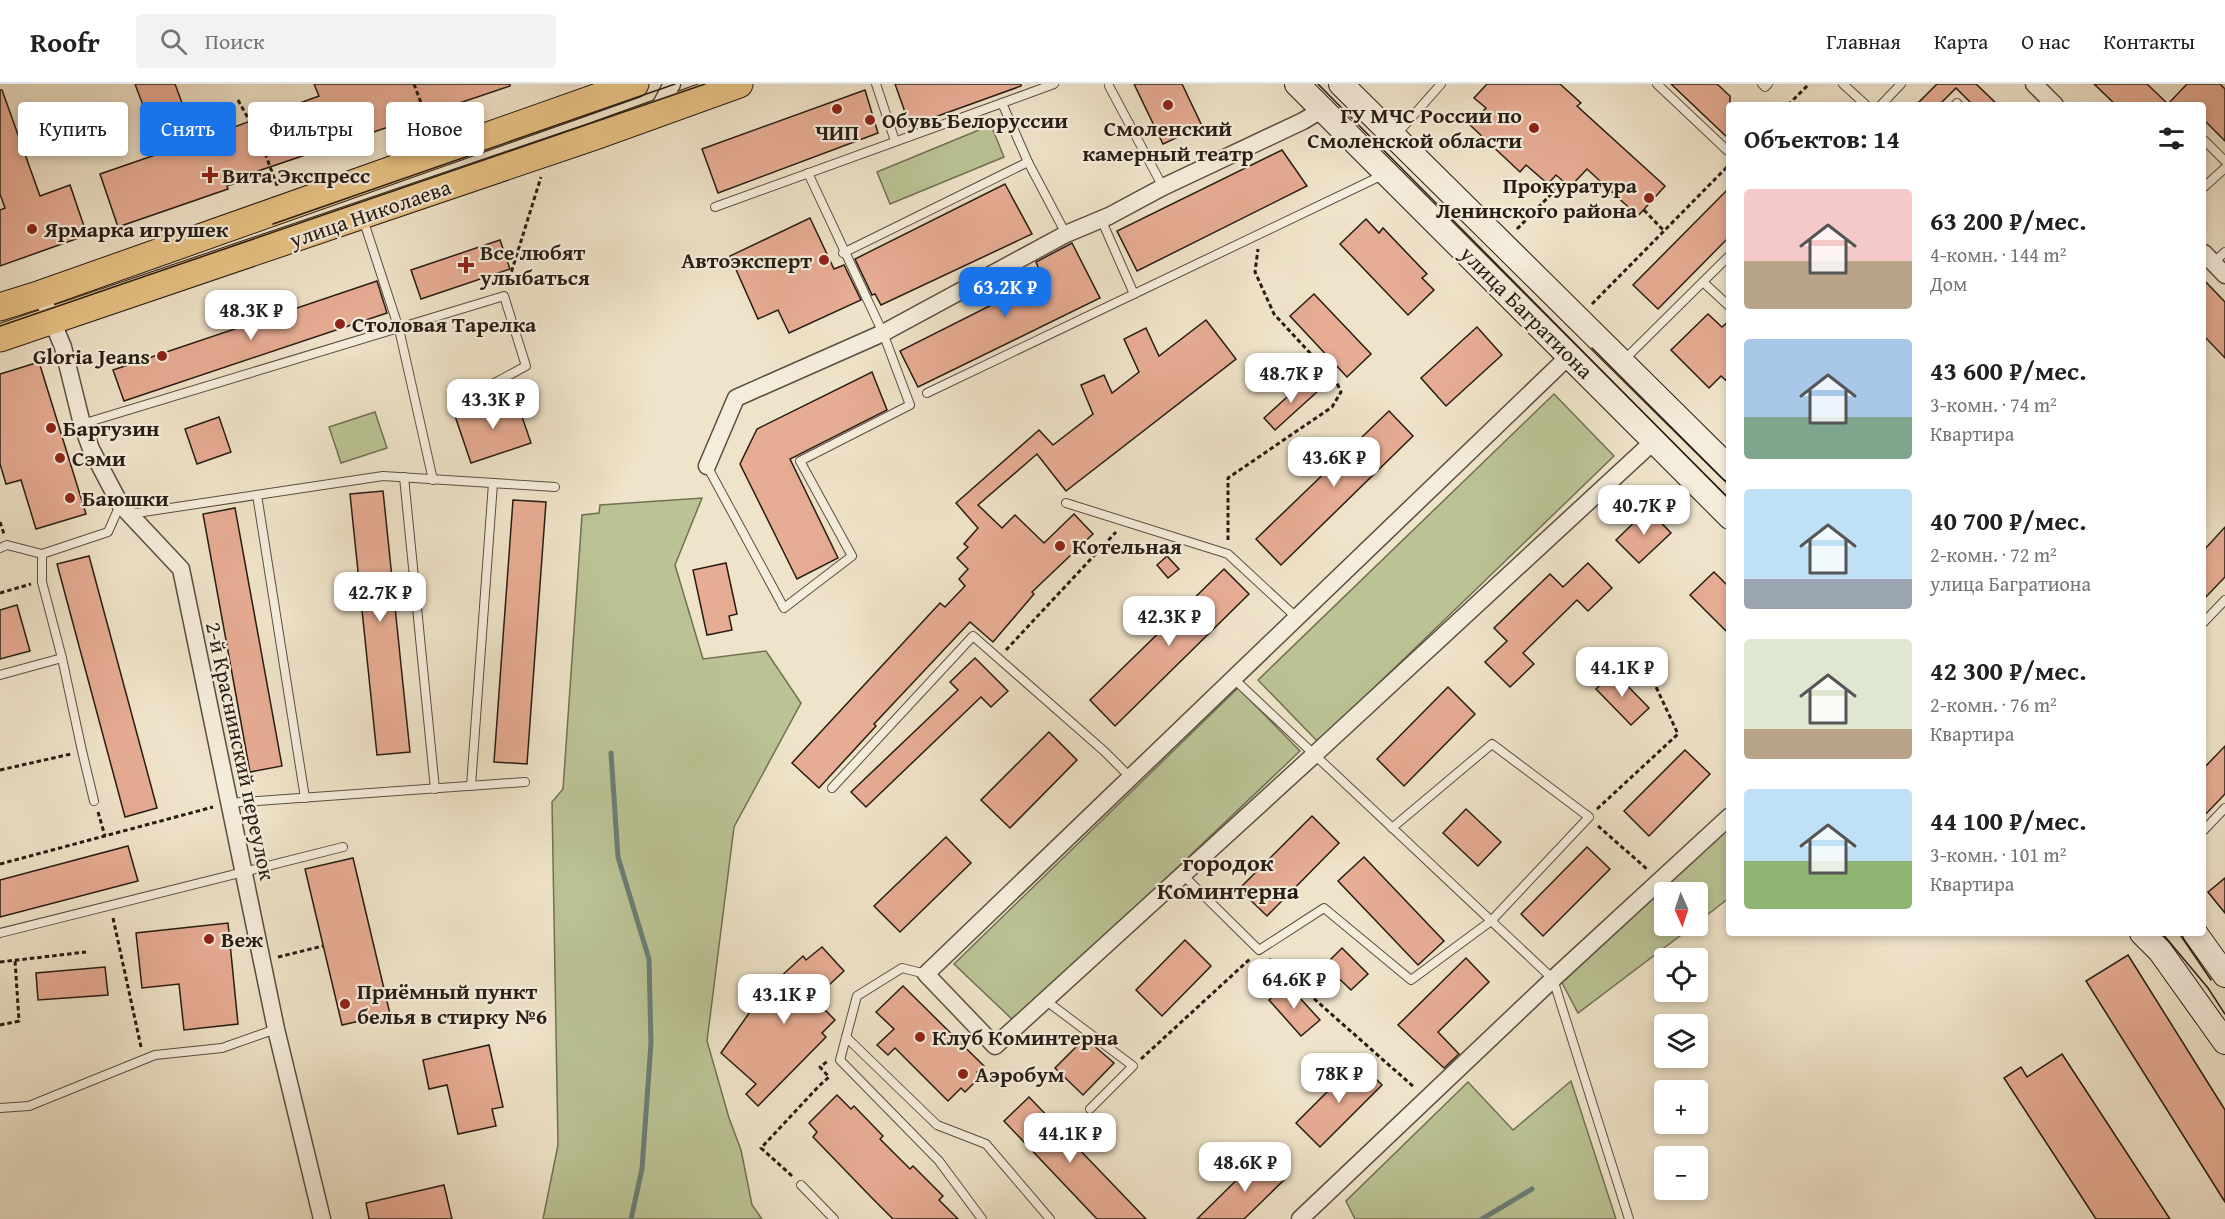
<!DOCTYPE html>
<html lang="ru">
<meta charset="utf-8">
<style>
body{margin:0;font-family:"Gentium Book Plus",serif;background:#f2f2f2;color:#202124;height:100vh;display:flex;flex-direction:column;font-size:22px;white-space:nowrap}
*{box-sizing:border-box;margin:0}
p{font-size:20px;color:#757577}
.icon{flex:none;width:33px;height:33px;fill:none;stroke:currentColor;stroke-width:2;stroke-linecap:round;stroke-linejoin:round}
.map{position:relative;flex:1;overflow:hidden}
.sheet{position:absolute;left:1726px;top:18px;width:480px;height:834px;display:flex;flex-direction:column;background:#fff;border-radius:6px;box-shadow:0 3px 9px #0003}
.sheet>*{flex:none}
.guide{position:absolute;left:18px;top:18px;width:570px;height:54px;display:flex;gap:12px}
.needle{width:39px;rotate:177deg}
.buttons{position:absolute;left:1654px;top:798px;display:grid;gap:12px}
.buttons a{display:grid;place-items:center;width:54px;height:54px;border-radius:6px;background:#fff;box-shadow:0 3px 9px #0003;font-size:30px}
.price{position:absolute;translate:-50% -51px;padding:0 14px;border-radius:12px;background:#fff;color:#222;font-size:20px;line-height:39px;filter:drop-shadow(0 2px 3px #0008)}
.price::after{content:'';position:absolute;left:50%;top:36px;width:18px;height:14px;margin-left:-9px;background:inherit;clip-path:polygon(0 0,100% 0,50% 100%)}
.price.active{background:#1a73e8;color:#fff}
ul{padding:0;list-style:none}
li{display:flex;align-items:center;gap:18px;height:150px;padding:0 18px}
li span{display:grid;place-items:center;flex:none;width:168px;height:120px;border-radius:6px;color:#555}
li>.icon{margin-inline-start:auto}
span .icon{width:72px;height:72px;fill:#fffc;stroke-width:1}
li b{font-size:26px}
h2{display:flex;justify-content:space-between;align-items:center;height:72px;padding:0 18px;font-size:26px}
.chip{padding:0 21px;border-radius:6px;background:#fff;box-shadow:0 3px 9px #0003;font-size:21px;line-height:54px}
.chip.active{background:#1a73e8;color:#fff}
header{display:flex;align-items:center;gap:36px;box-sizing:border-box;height:84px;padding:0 30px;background:#fff;border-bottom:2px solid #e0e0e0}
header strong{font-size:28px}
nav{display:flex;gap:33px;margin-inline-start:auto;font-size:21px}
.search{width:420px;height:54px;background:#f2f2f2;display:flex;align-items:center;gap:15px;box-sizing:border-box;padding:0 21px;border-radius:6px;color:#757577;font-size:22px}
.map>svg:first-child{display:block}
</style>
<header>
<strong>Roofr</strong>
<div class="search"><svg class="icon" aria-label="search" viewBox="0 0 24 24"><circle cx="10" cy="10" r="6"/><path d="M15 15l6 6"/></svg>Поиск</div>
<nav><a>Главная</a><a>Карта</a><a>О нас</a><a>Контакты</a></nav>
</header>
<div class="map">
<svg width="2225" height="1135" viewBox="0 0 2225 1135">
<rect width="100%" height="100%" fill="#efe3c9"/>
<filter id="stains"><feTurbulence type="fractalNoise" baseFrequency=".00333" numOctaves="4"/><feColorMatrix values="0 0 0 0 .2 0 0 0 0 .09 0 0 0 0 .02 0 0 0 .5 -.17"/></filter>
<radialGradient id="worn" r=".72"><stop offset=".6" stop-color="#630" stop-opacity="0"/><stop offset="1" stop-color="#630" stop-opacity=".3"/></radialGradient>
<g fill="#bbc395" stroke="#717054" stroke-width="1.5">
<path d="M991 41 1004 73 890 120 877 88Z"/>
<path d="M1554 310 1614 372 1318 658 1258 596Z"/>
<path d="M375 328 387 364 341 379 329 343Z"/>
<path d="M702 414 675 481 703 575 766 567 801 619 734 743 707 957 729 1034 741 1066 752 1121 762 1135H543L558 1061 552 718 563 705 582 431 599 429 600 421Z"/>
<path d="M1238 604 1300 667 1015 938 954 880Z"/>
<path d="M1729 741V814L1698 838V808H1665V842H1693L1578 929 1560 895Z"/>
<path d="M1571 997 1616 1135H1355L1346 1117 1468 998 1513 1046Z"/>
</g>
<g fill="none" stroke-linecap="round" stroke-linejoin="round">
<g stroke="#6c7d77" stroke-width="5">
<path d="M611 669 618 773 649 875 651 959 642 1085 631 1135"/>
<path d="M1482 1135 1532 1105"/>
</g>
</g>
<g fill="#e7ac94" stroke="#271c13" stroke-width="1.5">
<path d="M135 0H175L196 57 319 12 314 0H510V2L258 87 260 91 227 102 228 105 118 143 100 90 161 69Z"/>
<path d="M895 0H1021V2L910 42Z"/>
<path d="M1134 0H1182L1202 42 1163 60Z"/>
<path d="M1487 0H1560L1581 19 1577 22 1665 102 1638 132 1587 85 1570 103 1556 91 1548 100 1526 81 1520 88 1470 41 1486 24 1474 14Z"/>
<path d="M1671 0H1717L1730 12V56Z"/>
<path d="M1937 0H1976L1998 21H1973L1956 4 1939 21H1916Z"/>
<path d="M2094 0H2147L2168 20 2187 0H2220L2225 5V57L2204 36V21H2116Z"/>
<path d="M0 6H2L40 112 70 101 87 151 0 182V126L5 124 0 110Z"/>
<path d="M865 6 878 49 718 109 702 65Z"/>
<path d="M1282 66 1307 102 1137 187 1117 147Z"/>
<path d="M1005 100 1032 150 881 221 875 210 872 211 855 175Z"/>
<path d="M1730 103V152L1658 225 1633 201Z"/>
<path d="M810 134 834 185 844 181 861 216 789 249 778 226 758 235 730 172Z"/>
<path d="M1366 135 1379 149 1383 144 1427 190 1422 194 1434 206 1408 231 1340 160Z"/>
<path d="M500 156 510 185 421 215 411 186Z"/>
<path d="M1072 159 1100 214 918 303 900 267 1043 195 1036 178Z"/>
<path d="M2204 196 2225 218V274L2204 252Z"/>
<path d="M377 197 387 229 124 317 113 286Z"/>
<path d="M1314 210 1371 270 1347 293 1290 232Z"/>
<path d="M1708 230 1722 243 1730 236V300L1721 292 1709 304 1671 266Z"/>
<path d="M1206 236 1236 275 1066 407 1037 370 978 421 1002 444 1015 431 1044 459 1074 430 1093 450 1032 508 1034 510 993 558 970 538 874 640 876 642 819 704 792 679 940 519 945 523 965 502 959 495 968 485 957 474 968 463 964 460 978 444 956 419 1039 346 1053 361 1093 330 1081 301 1104 291 1112 309 1139 288 1124 255 1146 244 1159 272Z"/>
<path d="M1477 243 1502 271 1446 322 1421 294Z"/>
<path d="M39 278 86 430 36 445 21 396 6 400 0 380V290Z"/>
<path d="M872 288 887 326 790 375 838 474 797 495 740 380 757 345Z"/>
<path d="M1307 295 1318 307 1275 346 1264 334Z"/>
<path d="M515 312 531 359 471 379 455 332Z"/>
<path d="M1389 327 1413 352 1281 481 1256 455Z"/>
<path d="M219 333 231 368 197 380 185 345Z"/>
<path d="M383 407 410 668 377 671 350 410Z"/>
<path d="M513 416 546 418 527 680 494 678Z"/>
<path d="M235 424 282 682 250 688 203 430Z"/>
<path d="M1648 425 1671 449 1639 479 1616 456Z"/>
<path d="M2225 443V493L2204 515V466Z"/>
<path d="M89 472 157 724 125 733 57 480Z"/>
<path d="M1167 472 1179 485 1168 494 1157 481Z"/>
<path d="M726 479 737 530 729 532 732 546 707 551 693 486Z"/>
<path d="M1588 479 1612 504 1588 527 1577 516 1523 569 1534 580 1510 603 1485 578 1507 557 1494 544 1550 490 1563 503Z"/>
<path d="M1224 485 1249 510 1115 642 1090 616Z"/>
<path d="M1714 488 1730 504V551L1690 511Z"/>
<path d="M17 521 30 567 0 575V526Z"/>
<path d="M975 574 1008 607 991 623 981 613 866 723 851 708 958 606 950 598Z"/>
<path d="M1614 588 1649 624 1631 641 1596 605Z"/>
<path d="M1448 603 1475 630 1404 702 1377 675Z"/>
<path d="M1049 648 1077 676 1010 744 981 716Z"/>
<path d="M2225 662V710L2204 732V684Z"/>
<path d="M1685 666 1710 690 1649 752 1624 727Z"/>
<path d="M1466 725 1501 758 1478 782 1443 749Z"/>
<path d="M1312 732 1339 759 1267 832 1239 805Z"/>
<path d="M946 753 971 779 900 848 874 822Z"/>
<path d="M128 762 138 797 0 833V796Z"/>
<path d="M1587 763 1610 785 1543 852 1521 830Z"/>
<path d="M1364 773 1444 857 1418 881 1338 797Z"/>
<path d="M353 774 390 930 342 941 305 785Z"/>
<path d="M2225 794V829L2208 808Z"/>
<path d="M228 839 238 940 184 946 179 900 142 904 136 849Z"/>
<path d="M1185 856 1211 882 1162 932 1136 906Z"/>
<path d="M822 863 844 887 814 915 835 936 822 949 826 953 758 1022 746 1010 756 1000 721 969 764 908 803 872 806 876Z"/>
<path d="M1342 864 1368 890 1351 906 1325 881Z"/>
<path d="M2128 871 2225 1026V1118L2086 897Z"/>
<path d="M1466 874 1489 898 1438 948 1459 970 1444 984 1398 941Z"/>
<path d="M105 883 108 911 38 916 36 889Z"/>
<path d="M1287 900 1320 936 1301 952 1269 916Z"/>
<path d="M903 902 984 982 977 988 981 992 965 1008 961 1004 948 1017 895 964 888 971 877 961 894 945 876 928Z"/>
<path d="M1085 954 1114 979 1083 1011 1055 984Z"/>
<path d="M489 961 503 1023 492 1025 496 1042 458 1050 447 1001 429 1005 423 976Z"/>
<path d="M2062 970 2170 1135H2096L2004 994 2021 983 2027 993Z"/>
<path d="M1358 977 1382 1001 1320 1063 1296 1039Z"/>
<path d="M837 1011 851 1025 854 1022 883 1052 880 1055 910 1085 913 1082 943 1112 939 1116 958 1135H893L871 1113 813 1053 817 1048 809 1039Z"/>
<path d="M1029 1013 1146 1135H1097L1004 1037Z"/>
<path d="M1261 1072 1284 1096 1244 1135H1197Z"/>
<path d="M444 1101 452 1135H369L366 1119Z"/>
</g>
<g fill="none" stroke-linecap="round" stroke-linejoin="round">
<defs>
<g id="lane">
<path d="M876 0 895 57"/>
<path d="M1657 0 1730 69"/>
<path d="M1762 0 1765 3 1768 0"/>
<path d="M1843 0 1866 21"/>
<path d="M1109 2 1163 103"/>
<path d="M1002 19 1054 0"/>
<path d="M1881 21 1901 0"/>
<path d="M1955 21 1957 19 1959 21"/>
<path d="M1396 51 1441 0"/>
<path d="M2204 56 2225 77"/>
<path d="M2204 103 2225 84"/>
<path d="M715 123 1002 19 1028 78"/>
<path d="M363 135 399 245 433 396"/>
<path d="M1101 135 1134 210 1385 90"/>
<path d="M843 169 1028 78 1066 150"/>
<path d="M2213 179 2225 168"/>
<path d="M1703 198 1730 223"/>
<path d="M1624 276 1730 171"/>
<path d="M927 309 1134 210"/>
<path d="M82 340 504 212 526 282 463 316"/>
<path d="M707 382 784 524 852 472 800 377 910 321 883 249 808 89"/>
<path d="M404 393 435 705"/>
<path d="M257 411 305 714"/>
<path d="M1066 419 1228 470 1296 533"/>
<path d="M130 430 383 392 555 403"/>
<path d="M0 464 7 461 42 470 108 448 120 421"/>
<path d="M42 470V498L62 574 82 667 94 717"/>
<path d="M2204 538 2225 516"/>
<path d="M0 591 62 574"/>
<path d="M1233 594 1553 895 1629 1135"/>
<path d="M471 702 493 399"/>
<path d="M832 704 973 552 1104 667 1130 693"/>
<path d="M229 719 525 698"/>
<path d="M2204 746 2225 724"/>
<path d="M1183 791 1259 866 1324 824 1411 896 1491 837 1589 733 1492 660 1392 744"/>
<path d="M0 849 343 763"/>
<path d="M926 890 902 884 857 912 840 976 939 1077 982 1135"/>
<path d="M1045 916 1133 982 1090 1025"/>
<path d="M846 953 937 1041 986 1060 1050 1135"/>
<path d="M0 1024 29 1022 155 971 222 964 276 945"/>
<path d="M801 1101 834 1135"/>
</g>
<g id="street">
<path d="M2034 0 2055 21"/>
<path d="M656 30 672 0"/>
<path d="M2204 169 2225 191"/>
<path d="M41 210 63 263 82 340 91 365 120 420 181 485 276 945 322 1135"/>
<path d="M1569 272 926 890 995 962 1314 671 1655 356"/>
<path d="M707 382 736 314 883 249 1066 150 1109 132 1163 103 1303 37 1323 25"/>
<path d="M1300 1135 1553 895 1730 732"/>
</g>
<g id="secondary">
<path d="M1297 0 1730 433"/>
<path d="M1341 0 1730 385"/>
<path d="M2142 849 2160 867 2225 958"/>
<path d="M2195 849 2225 891"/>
</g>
<g id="primary">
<path d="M0 223 41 210 635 0"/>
<path d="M0 254 595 52 739 0"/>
</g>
</defs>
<use href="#lane" stroke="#594e40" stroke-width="10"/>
<use href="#street" stroke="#594e40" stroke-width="19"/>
<use href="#secondary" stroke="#271c13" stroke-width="26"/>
<use href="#primary" stroke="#271c13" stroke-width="29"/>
<g stroke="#271c13" stroke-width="3" stroke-dasharray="4.5 3" stroke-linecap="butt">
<path d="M414 0 432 49"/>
<path d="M238 16 260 56 278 104"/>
<path d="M1788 21 1809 0"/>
<path d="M1644 126 1664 147"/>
<path d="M1517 145 1564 97"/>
<path d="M507 202 541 93"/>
<path d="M1592 220 1728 82"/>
<path d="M0 438 4 450"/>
<path d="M1228 456V394L1332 323 1341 308 1336 297 1274 230 1255 188 1258 165"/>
<path d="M0 509 31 500"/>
<path d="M1006 566 1116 448"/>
<path d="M0 686 71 670"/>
<path d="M1597 725 1678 650 1643 575"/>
<path d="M98 728 105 752"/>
<path d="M1598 742 1647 785"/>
<path d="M0 780 213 723"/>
<path d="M113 834 141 963"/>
<path d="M278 873 323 862"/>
<path d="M1269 875 1415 1004"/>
<path d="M0 878 86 868"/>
<path d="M0 941 19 937 15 876"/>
<path d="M1141 975 1251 874"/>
<path d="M792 1092 761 1064 819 1002 829 993 820 983 829 976"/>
</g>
<use href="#lane" stroke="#f5eddc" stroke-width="8"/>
<use href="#street" stroke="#f5eddc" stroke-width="16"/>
<use href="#secondary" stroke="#f5eddc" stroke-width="24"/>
<use href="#primary" stroke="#e8c284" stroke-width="27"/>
<g stroke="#271c13" stroke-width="1.5">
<path d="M1318 0 1730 416"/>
<path d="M273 140 675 0"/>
<path d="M0 242 705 0"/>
<path d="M1592 264 1730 402"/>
<path d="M2162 849 2208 904 2225 930"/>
<path d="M2179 849 2211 896"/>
</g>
</g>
<g fill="#8f2418" stroke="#f5eddc" stroke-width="2">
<circle cx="1168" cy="21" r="6"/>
<circle cx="837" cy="25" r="6"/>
<circle cx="870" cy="36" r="6"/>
<circle cx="1534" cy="44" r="6"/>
<path d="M207 82h6v6h6v6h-6v6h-6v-6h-6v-6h6z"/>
<circle cx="1649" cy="114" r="6"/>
<circle cx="32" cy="145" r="6"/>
<circle cx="824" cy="176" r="6"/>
<path d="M463 172h6v6h6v6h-6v6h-6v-6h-6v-6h6z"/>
<circle cx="340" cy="240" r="6"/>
<circle cx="162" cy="272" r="6"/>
<circle cx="51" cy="344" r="6"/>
<circle cx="60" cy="374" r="6"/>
<circle cx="70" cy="414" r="6"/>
<circle cx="1060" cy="462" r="6"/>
<circle cx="209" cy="855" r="6"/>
<circle cx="345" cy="920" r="6"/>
<circle cx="920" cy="953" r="6"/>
<circle cx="963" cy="990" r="6"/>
</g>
<g text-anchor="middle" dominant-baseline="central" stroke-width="4.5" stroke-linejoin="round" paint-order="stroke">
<g font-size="22" font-weight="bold" fill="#271c13" stroke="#f5eddc" text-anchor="start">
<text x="1522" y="31" text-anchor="end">ГУ МЧС России по<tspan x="1522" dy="25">Смоленской области</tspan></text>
<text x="882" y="36">Обувь Белоруссии</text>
<text x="1168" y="44" text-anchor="middle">Смоленский<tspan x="1168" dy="25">камерный театр</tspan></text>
<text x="837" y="48" text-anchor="middle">ЧИП</text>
<text x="222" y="91">Вита Экспресс</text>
<text x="1637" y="101" text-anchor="end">Прокуратура<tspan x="1637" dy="25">Ленинского района</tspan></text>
<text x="44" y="145">Ярмарка игрушек</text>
<text x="480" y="168">Все любят<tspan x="480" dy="25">улыбаться</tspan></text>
<text x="812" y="176" text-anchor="end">Автоэксперт</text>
<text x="352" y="240">Столовая Тарелка</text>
<text x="150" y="272" text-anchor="end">Gloria Jeans</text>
<text x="63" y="344">Баргузин</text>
<text x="72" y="374">Сэми</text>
<text x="82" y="414">Баюшки</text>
<text x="1072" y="462">Котельная</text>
<text x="221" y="855">Веж</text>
<text x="357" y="907">Приёмный пункт<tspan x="357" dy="25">белья в стирку №6</tspan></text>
<text x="932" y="953">Клуб Коминтерна</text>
<text x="975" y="990">Аэробум</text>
</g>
<g font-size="22" fill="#271c13" stroke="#f5eddc">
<text transform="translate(370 129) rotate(-19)">улица Николаева</text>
<text transform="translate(1527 228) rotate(45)">улица Багратиона</text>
<text transform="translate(241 667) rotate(78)">2-й Краснинский переулок</text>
</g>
<g font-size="24" font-weight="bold" fill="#271c13" stroke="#f5eddc">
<text x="1228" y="778">городок<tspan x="1228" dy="28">Коминтерна</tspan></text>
</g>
</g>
<rect width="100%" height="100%" filter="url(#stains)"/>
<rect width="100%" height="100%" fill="url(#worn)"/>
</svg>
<div class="buttons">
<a><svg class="needle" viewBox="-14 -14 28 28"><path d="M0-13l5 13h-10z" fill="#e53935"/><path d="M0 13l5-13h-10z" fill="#757577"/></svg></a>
<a><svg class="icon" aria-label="locate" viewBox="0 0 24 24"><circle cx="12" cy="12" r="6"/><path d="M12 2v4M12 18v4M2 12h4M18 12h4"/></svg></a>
<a><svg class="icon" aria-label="layers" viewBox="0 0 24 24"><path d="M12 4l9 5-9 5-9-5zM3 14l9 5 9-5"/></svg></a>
<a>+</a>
<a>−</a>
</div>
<b class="price active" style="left:1005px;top:234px">63.2K ₽</b>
<b class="price" style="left:251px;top:257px">48.3K ₽</b>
<b class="price" style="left:1291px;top:320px">48.7K ₽</b>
<b class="price" style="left:493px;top:346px">43.3K ₽</b>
<b class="price" style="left:1334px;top:404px">43.6K ₽</b>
<b class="price" style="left:1644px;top:452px">40.7K ₽</b>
<b class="price" style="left:380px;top:539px">42.7K ₽</b>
<b class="price" style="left:1169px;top:563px">42.3K ₽</b>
<b class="price" style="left:1622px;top:614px">44.1K ₽</b>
<b class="price" style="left:1294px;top:926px">64.6K ₽</b>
<b class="price" style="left:784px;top:941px">43.1K ₽</b>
<b class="price" style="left:1339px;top:1020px">78K ₽</b>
<b class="price" style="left:1070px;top:1080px">44.1K ₽</b>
<b class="price" style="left:1245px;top:1109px">48.6K ₽</b>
<div class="guide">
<a class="chip">Купить</a>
<a class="chip active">Снять</a>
<a class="chip">Фильтры</a>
<a class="chip">Новое</a>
</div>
<section class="sheet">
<h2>Объектов: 14<svg class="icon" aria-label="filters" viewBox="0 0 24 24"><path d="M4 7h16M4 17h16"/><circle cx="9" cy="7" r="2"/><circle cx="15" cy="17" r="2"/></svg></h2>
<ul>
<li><span style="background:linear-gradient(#f6c9c9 60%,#b9a48a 0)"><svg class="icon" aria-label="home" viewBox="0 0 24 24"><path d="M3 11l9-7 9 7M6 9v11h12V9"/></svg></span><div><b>63 200 ₽/мес.</b><p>4-комн. · 144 m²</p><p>Дом</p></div></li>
<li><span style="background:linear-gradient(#a9c7e8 65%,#7fa58c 0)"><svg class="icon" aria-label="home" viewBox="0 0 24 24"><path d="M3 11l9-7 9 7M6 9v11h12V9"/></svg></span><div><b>43 600 ₽/мес.</b><p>3-комн. · 74 m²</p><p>Квартира</p></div></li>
<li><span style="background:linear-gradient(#bfe0f5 75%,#9aa5b1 0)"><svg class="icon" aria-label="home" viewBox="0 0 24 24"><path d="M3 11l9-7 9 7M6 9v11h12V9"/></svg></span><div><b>40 700 ₽/мес.</b><p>2-комн. · 72 m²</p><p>улица Багратиона</p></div></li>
<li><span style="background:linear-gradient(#dfe7d0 75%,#b9a48a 0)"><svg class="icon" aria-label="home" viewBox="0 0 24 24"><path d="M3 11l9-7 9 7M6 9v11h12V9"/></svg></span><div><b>42 300 ₽/мес.</b><p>2-комн. · 76 m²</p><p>Квартира</p></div></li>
<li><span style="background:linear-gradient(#bfe0f5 60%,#8fb573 0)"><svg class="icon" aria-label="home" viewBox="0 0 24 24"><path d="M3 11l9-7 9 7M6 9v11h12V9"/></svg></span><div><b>44 100 ₽/мес.</b><p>3-комн. · 101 m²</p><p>Квартира</p></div></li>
</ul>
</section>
</div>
